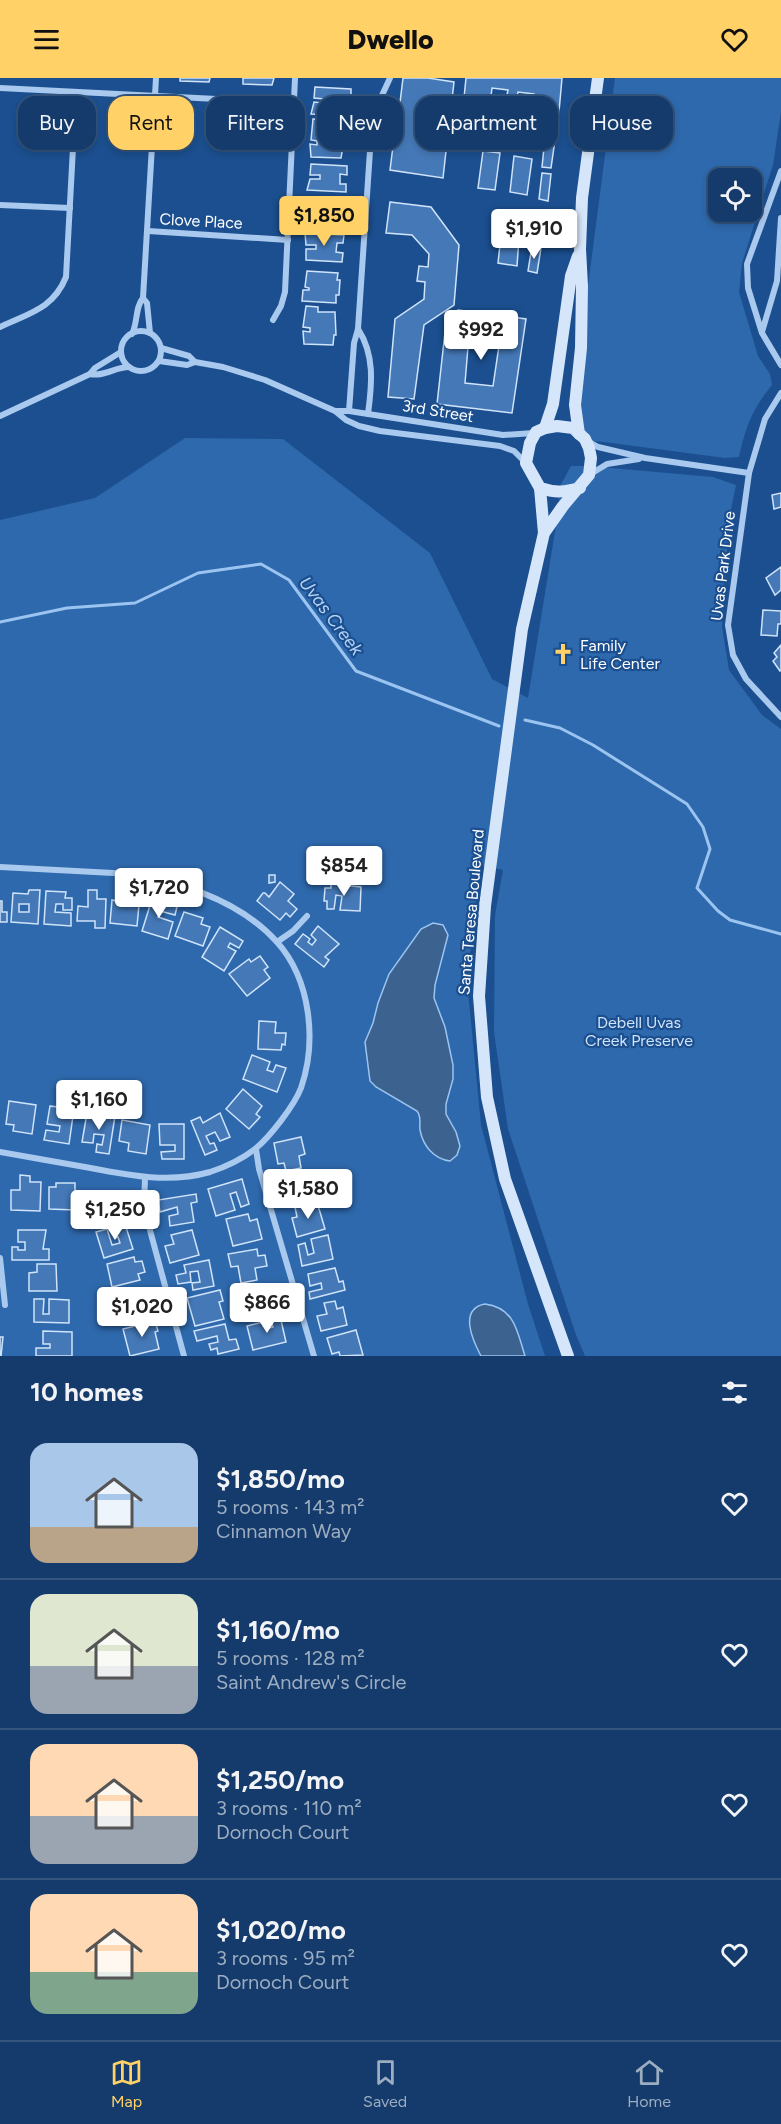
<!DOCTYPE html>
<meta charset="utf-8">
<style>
body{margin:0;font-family:Figtree,sans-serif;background:#1d4271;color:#f1f3f6;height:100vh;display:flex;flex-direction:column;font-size:22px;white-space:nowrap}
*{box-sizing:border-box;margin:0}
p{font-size:20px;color:#9dadc1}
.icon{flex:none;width:33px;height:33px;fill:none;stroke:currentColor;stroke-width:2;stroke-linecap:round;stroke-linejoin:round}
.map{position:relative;height:1278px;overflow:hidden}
.side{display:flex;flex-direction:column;background:#143b6b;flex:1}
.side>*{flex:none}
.top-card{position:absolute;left:18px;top:18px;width:746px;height:54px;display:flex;gap:12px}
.buttons{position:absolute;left:708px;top:90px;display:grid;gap:12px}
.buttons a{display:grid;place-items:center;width:54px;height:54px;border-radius:12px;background:#143b6b;box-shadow:0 3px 9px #0003,0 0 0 2px #33557e;font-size:30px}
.price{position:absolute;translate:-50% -51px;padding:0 14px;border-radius:6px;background:#fff;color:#222;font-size:20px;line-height:39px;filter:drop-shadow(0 2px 3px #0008)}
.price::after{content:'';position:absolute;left:50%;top:36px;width:18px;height:14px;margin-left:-9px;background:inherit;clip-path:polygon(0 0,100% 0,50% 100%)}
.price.active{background:#ffd166;color:#111}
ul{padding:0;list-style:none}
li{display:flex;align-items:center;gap:18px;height:150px;padding:0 30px}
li+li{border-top:2px solid #33557e}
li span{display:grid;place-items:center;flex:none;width:168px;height:120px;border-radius:18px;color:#555}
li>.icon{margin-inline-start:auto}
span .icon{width:72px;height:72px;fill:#fffc;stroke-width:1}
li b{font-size:26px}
h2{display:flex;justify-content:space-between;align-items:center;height:72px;padding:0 30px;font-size:26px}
.chip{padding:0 21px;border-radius:18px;background:#143b6b;box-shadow:0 3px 9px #0003,0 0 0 2px #33557e;font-size:21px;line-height:54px}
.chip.active{background:#ffd166;color:#111}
header{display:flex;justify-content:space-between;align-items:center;height:78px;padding:0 30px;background:#ffd166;color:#111;font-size:27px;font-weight:800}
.tab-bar{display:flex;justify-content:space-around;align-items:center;height:84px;border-top:2px solid #33557e;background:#143b6b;font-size:16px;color:#9dadc1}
.tab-bar a{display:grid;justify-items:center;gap:3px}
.tab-bar .active{color:#ffd166}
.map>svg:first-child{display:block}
</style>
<header><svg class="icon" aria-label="menu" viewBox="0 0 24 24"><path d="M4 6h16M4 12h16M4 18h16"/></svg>Dwello<svg class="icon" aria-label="heart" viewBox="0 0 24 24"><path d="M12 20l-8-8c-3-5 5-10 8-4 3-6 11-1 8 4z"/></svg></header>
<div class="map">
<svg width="781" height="1278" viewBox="0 0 781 1278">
<rect width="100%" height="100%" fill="#1b4f8f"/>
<g fill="#2e69ad" fill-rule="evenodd">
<path d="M615 0H781V34L773 87 742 185 739 214 758 278 770 296 772 307C752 332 746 348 739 379L725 380 581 361 571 339ZM718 100H752V134H718Z"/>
<path d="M185 360 283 361 430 475 492 601 528 620 558 435 560 408 571 388H589L713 399 736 407 729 441 722 549 729 592 762 637 781 651V1278H585L576 1257 508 1051 494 954 495 837 503 792 480 787 467 903 481 1047 528 1226 545 1278H0V442L95 420Z"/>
</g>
<g fill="#3c6290" stroke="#9cc4f0" stroke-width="1.5">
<path d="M433 845 443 847 448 857 435 907 434 920 445 949 453 987V1001L446 1026V1036L456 1054 460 1068 457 1077 450 1083C434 1081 423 1068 420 1052 419 1044 422 1040 417 1033L376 1009 370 1003 365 964 373 945 378 925 389 896 421 851Z"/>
<path d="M485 1226C515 1230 517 1253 525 1278H481C473 1263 458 1231 485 1226Z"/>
</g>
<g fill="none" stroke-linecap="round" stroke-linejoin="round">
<g stroke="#9cc4f0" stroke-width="3">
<path d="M0 544 67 530 135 525 198 495 261 486 289 502 356 593 499 648"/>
<path d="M525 642 560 650 593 667 687 726 703 749 710 771 697 810 718 833 730 842 781 856"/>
</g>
</g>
<g fill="#4478b7" stroke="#cfe3fa" stroke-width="1.5" fill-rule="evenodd">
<path d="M180 0H210L209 4 180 3Z"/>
<path d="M243 0H274L272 7 243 6Z"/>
<path d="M403 0H428L454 4 451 30 426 26 424 43 430 44 429 55 423 54 422 69 446 73 443 100 390 92 395 52H391L393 40 398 41Z"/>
<path d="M466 0H562L558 45 532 41 534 16 518 14 517 19 507 17 508 12 492 10 489 34 463 30Z"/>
<path d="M315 9 351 11V20H344V29H350V38L311 36 314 24 324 25V21L314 20Z"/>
<path d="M313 41 326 42 325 47H342V57H345L341 80 311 79 310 66 317 67V63L311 62Z"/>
<path d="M545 60 555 62 551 90 542 89Z"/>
<path d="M483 73 500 75 495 112 478 110Z"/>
<path d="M514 78 532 81 527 117 510 114Z"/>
<path d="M311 86 347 88V97L340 96V106H346V114L307 112 310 101H320V97H310Z"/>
<path d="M542 95 551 96 548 123 539 121Z"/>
<path d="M307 119 342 121 343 143H341L340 151 310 149V133H313V131L308 130Z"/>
<path d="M390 124 431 129 459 167 454 227 424 247 414 321 388 319 395 241 424 221 425 204 417 203 419 188 428 189 429 176 412 157 386 155Z"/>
<path d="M505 133 524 136 522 156 503 153Z"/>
<path d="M536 135 545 137 542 164 533 162Z"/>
<path d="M305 155 344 157 343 165H337L336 174 343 175 342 184 306 182V171H316V167H306Z"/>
<path d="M501 157 519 160 517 188 498 185Z"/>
<path d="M532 168 541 170 537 195 528 193Z"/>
<path d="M307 193 338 195 337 202H340L339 217H336V225L302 223 303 212H309V210L305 209Z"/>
<path d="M306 228 318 229V234H335L336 257H334L333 267 304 266 303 253 310 254V250L303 249Z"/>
<path d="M458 232 526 241 512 335 437 326 446 245ZM469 257 500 261 493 308 465 305Z"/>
<path d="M781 415V429L774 431 772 417Z"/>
<path d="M781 489V512L775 517 766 500Z"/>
<path d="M763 532 781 533V546H778L777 558 761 557Z"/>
<path d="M781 567V592L780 593 773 583 777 579 774 575Z"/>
<path d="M269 797H275V804L269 805Z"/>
<path d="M280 804 294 816 288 823 297 831 290 839 286 835 280 842 257 823 263 815H265L269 819Z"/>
<path d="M331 806 361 809 360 833 340 832 342 818 336 817 334 831H327V823H324L325 810H331Z"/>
<path d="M29 812H40L38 846 11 844 13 815 28 816ZM19 826H29V834H19Z"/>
<path d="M88 812H97V821H106L105 850H95V843H77L78 828 88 829Z"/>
<path d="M46 813 66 814 65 820H72V832H63V826H56L55 834 71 835V848L44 846Z"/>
<path d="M117 817 131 818V826L139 827 137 848 110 845 112 822 117 823Z"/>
<path d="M152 821 177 829 175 837 160 833 158 839 173 844 168 861 142 853Z"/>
<path d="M0 823H2V834H7V844H0Z"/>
<path d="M184 834 203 840 201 846 210 849 203 868 175 858Z"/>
<path d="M318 848 339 866 325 879 329 882 324 889 295 866 303 856 310 861 308 864 312 867 316 862 311 857Z"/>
<path d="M220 849 243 863 239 870 230 865 228 869 236 873 224 893 202 879Z"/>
<path d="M260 878 268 889 264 892 270 900 247 918 229 896 249 881 251 884Z"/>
<path d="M259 943 276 944 275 955H286L285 967 282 966 281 972 258 971Z"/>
<path d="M252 977 270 984 267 992 273 994 276 987 286 990 277 1014 243 1001Z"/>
<path d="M243 1011 262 1028 256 1036 260 1039 249 1051 226 1031Z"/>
<path d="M9 1023 36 1027 32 1056 13 1053 14 1047 6 1046Z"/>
<path d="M50 1028 74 1031 69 1066 44 1062 46 1052 59 1054 60 1048 47 1046Z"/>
<path d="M87 1035 96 1037 95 1040 105 1042 106 1037 115 1038 109 1076 96 1074 97 1066 102 1067 104 1057 94 1056 93 1065 82 1064Z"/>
<path d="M220 1035 230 1059 220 1063 215 1054 206 1058 210 1066 214 1065 217 1072 205 1077 191 1043 200 1039 203 1045Z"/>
<path d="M122 1042 150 1047 146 1076 128 1073 129 1065 119 1063Z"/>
<path d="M159 1046H184V1081H162L161 1074 175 1073V1067H160Z"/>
<path d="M301 1059 305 1076 299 1078 301 1090 286 1093 284 1085 278 1086 274 1065Z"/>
<path d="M311 1092 314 1102 309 1104 313 1120 293 1126 290 1118 282 1120 279 1110 284 1109 282 1100Z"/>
<path d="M20 1097 30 1098V1104H41L40 1133 11 1132V1112H20Z"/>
<path d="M242 1101 249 1126 241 1129 236 1114 230 1116 235 1132 216 1138 208 1111Z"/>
<path d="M56 1105H75V1132L49 1131V1109H56Z"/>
<path d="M124 1113 126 1137 118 1138 116 1123 111 1124 113 1138 97 1139 95 1116Z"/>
<path d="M196 1116 197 1124 191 1125 194 1144 170 1148 169 1138 178 1136 177 1129 160 1134 158 1122Z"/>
<path d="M317 1124 325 1151 297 1159 292 1140 297 1139 295 1129Z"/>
<path d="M248 1136 250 1143 257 1141 262 1161 233 1168 226 1141Z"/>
<path d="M125 1146 133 1171 104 1180 96 1154 107 1151 112 1167 120 1165 118 1159 115 1160 111 1151Z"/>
<path d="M18 1152H46L43 1171H49V1182H12V1169H18V1172H25V1164H18Z"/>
<path d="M192 1152 199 1177 170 1185 165 1168 174 1166 171 1157Z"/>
<path d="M328 1157 333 1181 302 1188 298 1167 305 1165 308 1177 314 1175 311 1161Z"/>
<path d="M257 1171 258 1178 265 1177 267 1188 255 1190 257 1202 241 1205 238 1188 231 1189 228 1176Z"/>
<path d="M134 1179 135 1184 142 1183 145 1194 138 1196 140 1202 112 1209 107 1186Z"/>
<path d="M209 1182 214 1208 193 1212 192 1205 200 1204 198 1193 190 1194 191 1204 178 1206 176 1197 186 1195 184 1187Z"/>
<path d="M37 1186H56L57 1213H29V1195L37 1194Z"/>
<path d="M335 1190 339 1204 343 1203 345 1212 310 1221 309 1214 322 1211 321 1205 310 1208 308 1196Z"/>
<path d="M265 1208 267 1215 272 1214 276 1233 250 1239 244 1213Z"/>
<path d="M146 1210 149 1220 145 1221 150 1238 121 1246 114 1218Z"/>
<path d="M220 1212 223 1223 219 1224 224 1241 195 1248 187 1220Z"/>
<path d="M34 1221H44L43 1236H49V1221L69 1222V1245L34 1244Z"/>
<path d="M335 1223 337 1231 343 1229 347 1247 321 1253 317 1238 327 1236 324 1225Z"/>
<path d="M280 1238 286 1264 253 1272 247 1248 267 1243 269 1250 273 1249 270 1240Z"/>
<path d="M155 1243 158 1253 155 1254 159 1271 130 1278 123 1251Z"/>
<path d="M225 1246 229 1262 236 1261 239 1271 218 1276 217 1270 211 1272 209 1266 218 1264 217 1258 197 1263 194 1253Z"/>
<path d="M356 1252 363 1277 340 1278 339 1274 332 1276 327 1260Z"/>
<path d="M43 1253 72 1254V1278H36V1270H50V1266H43Z"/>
<path d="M0 1259H3L1 1278H0Z"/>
</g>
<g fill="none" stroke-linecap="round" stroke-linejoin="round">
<g stroke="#a9c9ee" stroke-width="6">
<path d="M0 10 294 25"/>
<path d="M781 93 747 186 748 210 762 255 781 287"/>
<path d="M0 127 70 130"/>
<path d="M148 153 288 162"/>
<path d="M143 220 147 225 150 255"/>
<path d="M273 242 281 228 285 214 295 0"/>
<path d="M0 249C29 235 53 231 66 199L76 14"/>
<path d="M358 251C375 277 372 306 368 336"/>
<circle cx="141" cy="273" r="20"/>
<path d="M762 254 777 203 781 140"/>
<path d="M132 256C138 244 135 229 143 220L156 0"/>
<path d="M161 270 189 278 195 284 223 289 265 302 335 333 346 342 359 348 380 353 500 368 514 373 526 385"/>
<path d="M159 283 187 287 195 284"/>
<path d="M90 296 95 290 121 274"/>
<path d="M781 315 765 341 749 395 728 547 733 577 746 601 781 639"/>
<path d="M336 333H349L503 357 534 355"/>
<path d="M349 333 354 265 358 251 371 58 378 26 390 0"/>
<path d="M0 338 90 296C104 299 115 289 129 289"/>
<path d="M586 362 598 369 645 380 749 395"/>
<path d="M589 397 607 386 639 381"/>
<path d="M0 789 132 796C184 805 241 824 277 864 311 902 317 964 301 1010 294 1028 269 1060 255 1071 242 1081 225 1089 210 1094 168 1106 127 1097 85 1089 57 1084 28 1079 0 1074"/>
<path d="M277 864 293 853 307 838"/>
<path d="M256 1071 259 1091 314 1278"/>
<path d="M145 1100 144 1130 184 1278"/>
<path d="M0 1180 5 1227"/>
</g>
<g stroke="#d6e6fa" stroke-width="12">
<path d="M545 350 553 326 571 198 578 178"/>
<path d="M579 356 575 327 581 270 582 208 580 171 582 120 598 0"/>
<path d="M540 410 544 455"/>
<path d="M568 1278 505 1101 487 1019 479 918 485 828 522 551 544 455 563 428 589 397 591 380 589 370 585 361 573 350 557 348 545 350 536 354 530 365 526 385 540 410C555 415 565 414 580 410"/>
</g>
</g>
<defs>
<symbol id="church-bare" viewBox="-9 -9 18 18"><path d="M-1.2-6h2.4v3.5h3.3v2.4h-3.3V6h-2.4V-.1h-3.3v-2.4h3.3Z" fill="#ffd166" stroke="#1b4f8f" stroke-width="2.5" paint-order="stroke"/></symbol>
</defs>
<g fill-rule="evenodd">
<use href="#church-bare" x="548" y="561" width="30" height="30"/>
</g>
<g text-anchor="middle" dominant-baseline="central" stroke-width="4.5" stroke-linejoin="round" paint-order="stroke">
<g font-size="16" fill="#fff" stroke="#1b4f8f">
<text transform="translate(201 143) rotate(3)">Clove Place</text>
<text transform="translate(438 333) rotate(9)">3rd Street</text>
<text transform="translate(723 488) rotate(-83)">Uvas Park Drive</text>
<text transform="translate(471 834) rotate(-85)">Santa Teresa Boulevard</text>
</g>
<g font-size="16" fill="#fff" stroke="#1b4f8f" text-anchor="start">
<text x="580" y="567">Family<tspan x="580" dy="18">Life Center</tspan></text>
</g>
<g font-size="16" fill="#cfe3fa" stroke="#1b4f8f">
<text x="639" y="944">Debell Uvas<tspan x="639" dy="18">Creek Preserve</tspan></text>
</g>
<g font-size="18" font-style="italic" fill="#b5d3f5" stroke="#1b4f8f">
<text transform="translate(331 538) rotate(53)">Uvas Creek</text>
</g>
</g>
</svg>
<div class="buttons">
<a><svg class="icon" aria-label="locate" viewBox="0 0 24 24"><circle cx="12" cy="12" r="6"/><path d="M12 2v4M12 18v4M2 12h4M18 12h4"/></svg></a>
</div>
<b class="price active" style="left:324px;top:169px">$1,850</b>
<b class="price" style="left:534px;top:182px">$1,910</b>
<b class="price" style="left:481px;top:283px">$992</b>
<b class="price" style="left:344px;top:819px">$854</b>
<b class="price" style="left:159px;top:841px">$1,720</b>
<b class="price" style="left:99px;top:1053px">$1,160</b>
<b class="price" style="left:308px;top:1142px">$1,580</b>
<b class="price" style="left:115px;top:1163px">$1,250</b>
<b class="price" style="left:267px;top:1256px">$866</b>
<b class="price" style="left:142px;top:1260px">$1,020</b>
<div class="top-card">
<a class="chip">Buy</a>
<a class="chip active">Rent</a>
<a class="chip">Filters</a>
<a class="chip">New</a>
<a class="chip">Apartment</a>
<a class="chip">House</a>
</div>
</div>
<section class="side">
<h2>10 homes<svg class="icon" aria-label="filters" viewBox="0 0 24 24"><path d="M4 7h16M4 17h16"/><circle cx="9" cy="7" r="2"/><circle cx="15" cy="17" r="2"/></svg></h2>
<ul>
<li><span style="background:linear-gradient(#a9c7e8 70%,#b9a48a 0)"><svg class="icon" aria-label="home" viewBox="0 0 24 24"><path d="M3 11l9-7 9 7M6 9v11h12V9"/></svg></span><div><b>$1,850/mo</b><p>5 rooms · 143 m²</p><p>Cinnamon Way</p></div><svg class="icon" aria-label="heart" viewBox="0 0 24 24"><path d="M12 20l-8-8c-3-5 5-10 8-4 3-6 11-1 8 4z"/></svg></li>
<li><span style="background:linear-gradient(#dfe7d0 60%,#9aa5b1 0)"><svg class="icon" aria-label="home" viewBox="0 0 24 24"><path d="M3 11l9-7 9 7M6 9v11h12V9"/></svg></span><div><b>$1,160/mo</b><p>5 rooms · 128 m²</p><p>Saint Andrew's Circle</p></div><svg class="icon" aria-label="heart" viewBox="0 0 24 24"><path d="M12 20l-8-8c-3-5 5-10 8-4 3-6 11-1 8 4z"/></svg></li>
<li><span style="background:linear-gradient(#ffd9b3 60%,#9aa5b1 0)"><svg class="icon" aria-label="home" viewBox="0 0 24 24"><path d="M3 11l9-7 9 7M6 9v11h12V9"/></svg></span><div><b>$1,250/mo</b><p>3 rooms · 110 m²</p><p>Dornoch Court</p></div><svg class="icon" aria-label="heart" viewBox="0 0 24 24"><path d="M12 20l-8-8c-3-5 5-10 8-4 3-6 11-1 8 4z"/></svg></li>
<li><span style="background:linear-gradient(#ffd9b3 65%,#7fa58c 0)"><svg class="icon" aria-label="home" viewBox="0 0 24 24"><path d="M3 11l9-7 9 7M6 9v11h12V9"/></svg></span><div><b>$1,020/mo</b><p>3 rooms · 95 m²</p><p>Dornoch Court</p></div><svg class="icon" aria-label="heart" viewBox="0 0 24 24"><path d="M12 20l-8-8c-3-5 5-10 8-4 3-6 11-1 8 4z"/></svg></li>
</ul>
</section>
<nav class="tab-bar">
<a class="active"><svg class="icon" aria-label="map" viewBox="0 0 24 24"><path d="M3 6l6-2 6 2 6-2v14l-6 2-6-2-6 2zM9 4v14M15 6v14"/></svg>Map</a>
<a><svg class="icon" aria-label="saved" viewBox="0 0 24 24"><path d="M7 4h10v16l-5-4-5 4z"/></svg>Saved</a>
<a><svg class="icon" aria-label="home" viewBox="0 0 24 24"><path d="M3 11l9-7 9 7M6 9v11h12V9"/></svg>Home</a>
</nav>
